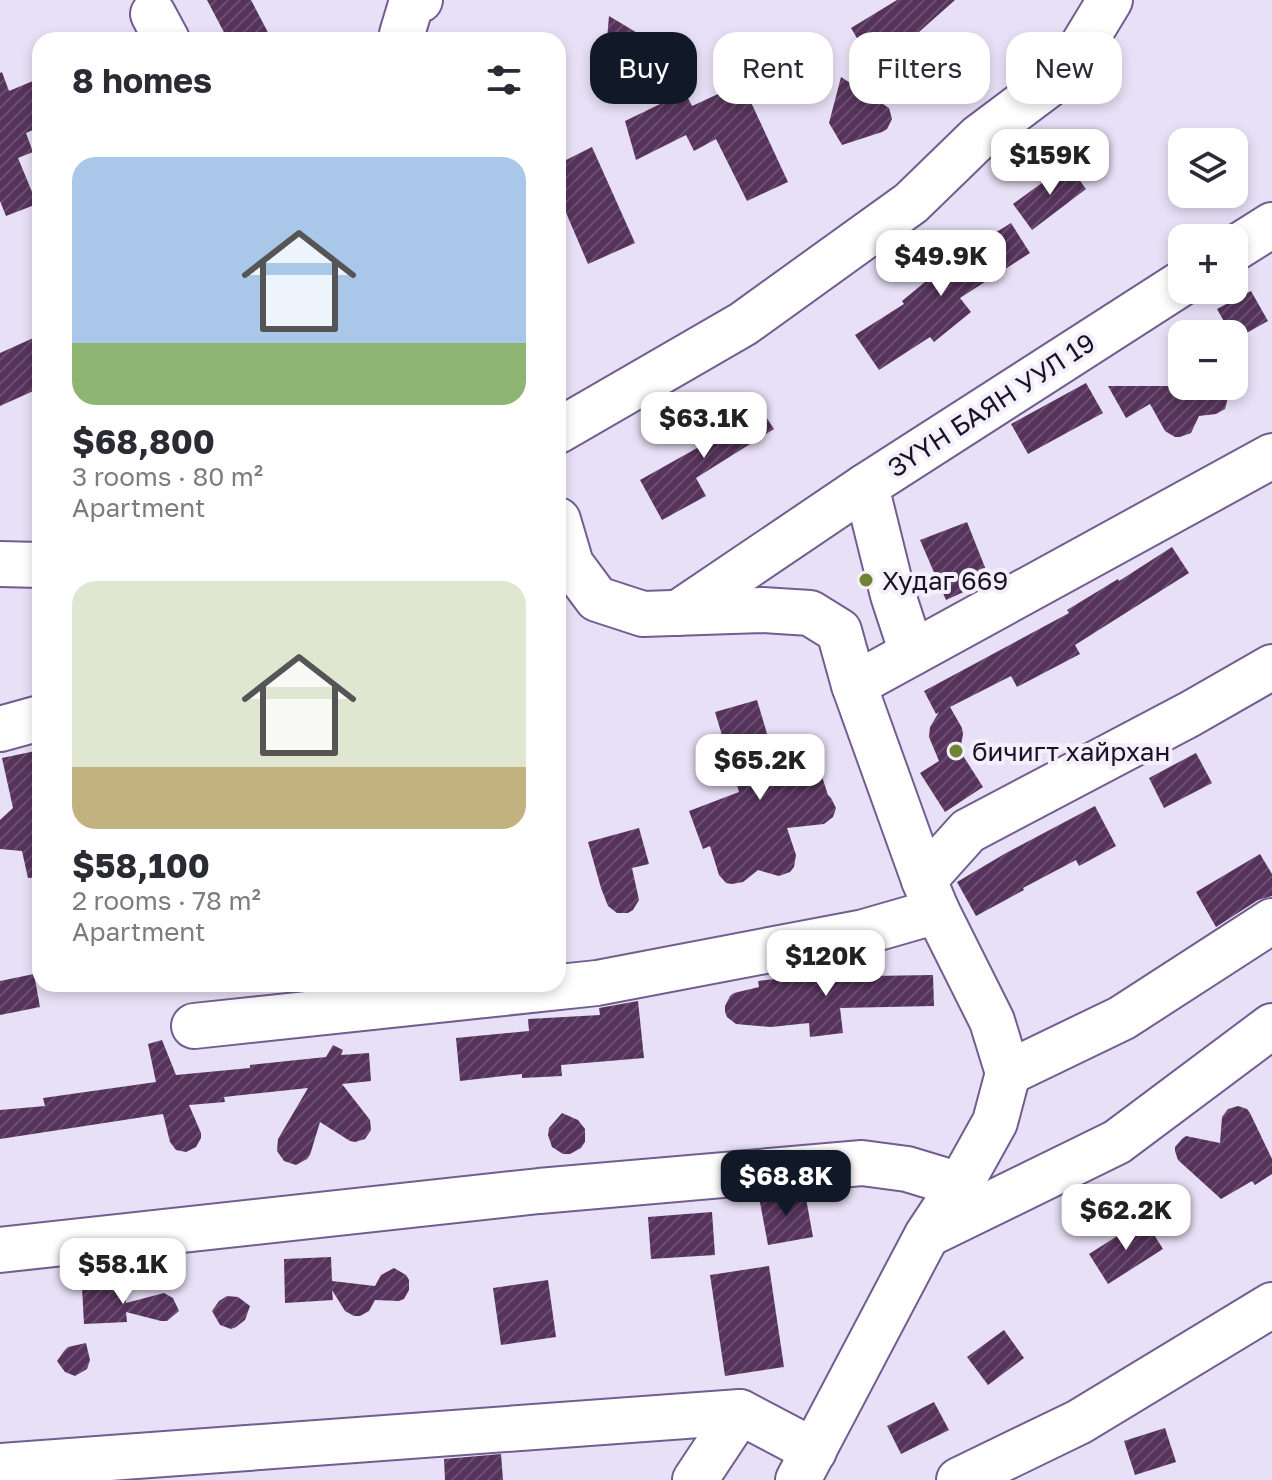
<!DOCTYPE html>
<meta charset="utf-8">
<style>
body{margin:0;font-family:"Golos Text",sans-serif;background:#f2f2f3;color:#2b2b33;height:100vh;display:flex;flex-direction:column;font-size:30px;white-space:nowrap}
*{box-sizing:border-box;margin:0}
p{font-size:26px;color:#7c7c81}
.icon{flex:none;width:44px;height:44px;fill:none;stroke:currentColor;stroke-width:2;stroke-linecap:round;stroke-linejoin:round}
.map{position:relative;flex:1;overflow:hidden}
.drawer{position:absolute;left:32px;top:32px;width:534px;height:960px;display:flex;flex-direction:column;background:#fff;border-radius:24px;box-shadow:0 4px 12px #0003}
.drawer>*{flex:none}
.guide{position:absolute;left:590px;top:32px;width:562px;height:72px;display:flex;gap:16px}
.fabs{position:absolute;left:1168px;top:128px;display:grid;gap:16px}
.fabs a{display:grid;place-items:center;width:80px;height:80px;border-radius:16px;background:#fff;box-shadow:0 4px 12px #0003;font-size:40px}
.price{position:absolute;translate:-50% -68px;padding:0 18px;border-radius:16px;background:#fff;color:#222;font-size:26px;line-height:52px;filter:drop-shadow(0 2px 4px #0008)}
.price::after{content:'';position:absolute;left:50%;top:48px;width:24px;height:18px;margin-left:-12px;background:inherit;clip-path:polygon(0 0,100% 0,50% 100%)}
.price.on{background:#111827;color:#fff}
ul{padding:0;list-style:none}
li{display:grid;align-content:center;gap:16px;height:424px;padding:0 40px}
li span{display:grid;place-items:center;height:248px;border-radius:24px;color:#555}
li>.icon{margin-inline-start:auto}
span .icon{width:144px;height:144px;fill:#fffc;stroke-width:1}
li b{font-size:34px}
h2{display:flex;justify-content:space-between;align-items:center;height:96px;padding:0 40px;font-size:34px}
.pill{padding:0 28px;border-radius:24px;background:#fff;box-shadow:0 4px 12px #0003;font-size:28px;line-height:72px}
.pill.on{background:#111827;color:#fff}
.map>svg:first-child{display:block}
</style>
<div class="map">
<svg width="1272" height="1480" viewBox="0 0 1272 1480">
<defs>
<pattern id="building-hatch" width="6" height="6" patternUnits="userSpaceOnUse" patternTransform="scale(2)"><rect width="6" height="6" fill="#56335b"/><path d="M-1 1l2-2M0 6l6-6M5 7l2-2" fill="none" stroke="#6a4e6f"/></pattern>
</defs>
<rect width="100%" height="100%" fill="#e8e0f6"/>
<g fill="url(#building-hatch)">
<path d="M207 0H251L272 40H228Z"/>
<path d="M897 0H955L919 32 923 37 874 67 851 28Z"/>
<path d="M609 16 639 34 642 40 645 52 636 68H622L617 66 608 57 606 51Z"/>
<path d="M2 72 9 91 40 78V127L26 133 33 152 18 158 37 204 6 216 0 201V73Z"/>
<path d="M841 77 889 108 892 119 887 129 882 132 842 145 829 123Z"/>
<path d="M742 83 788 182 747 201 716 139 694 151 686 135 636 160 625 121 685 92 692 106Z"/>
<path d="M592 147 635 243 588 264 558 194V164Z"/>
<path d="M1068 164 1086 189 1032 230 1013 204Z"/>
<path d="M1011 223 1030 253 960 298 971 312 934 342 930 337 879 370 855 335 904 304 902 301 953 259Z"/>
<path d="M1251 291 1268 321 1234 340V334H1231L1217 309Z"/>
<path d="M40 335V388L0 406V353Z"/>
<path d="M1086 383 1103 413 1028 454 1011 424Z"/>
<path d="M1108 386H1231L1225 409 1216 414 1199 416 1191 433 1180 437H1175L1165 431 1150 404 1126 418Z"/>
<path d="M755 400 774 429 696 478 706 496 662 520 640 480 706 443 700 434Z"/>
<path d="M967 522 990 580 946 600 920 540Z"/>
<path d="M1172 547 1189 573 1075 645 1080 654 1017 687 1011 676 950 707 962 728 963 734 960 751 983 787 945 812 920 773 939 761 929 737 930 727 939 712 936 714 924 691 1069 613 1067 610 1118 579 1119 581Z"/>
<path d="M757 700 776 764 814 752 828 795 831 798 836 808 833 817 824 824 787 828 796 855 794 867 790 872 779 876 758 870 743 882 732 884 726 883 719 875 710 846 703 849 689 811 739 792 715 712Z"/>
<path d="M40 750V877L28 878 22 851 0 849V820L13 808 2 758Z"/>
<path d="M1196 753 1212 783 1164 808 1149 778Z"/>
<path d="M1095 806 1116 846 1079 866 1076 860 1023 888 1024 890 976 916 957 882 1006 853Z"/>
<path d="M639 828 649 864 632 868 639 900 633 910 628 913H617L608 906 601 888 588 842Z"/>
<path d="M1260 854 1272 874V896L1258 900 1216 927 1196 892Z"/>
<path d="M869 962 871 976 933 975 934 1006 840 1008 843 1033 810 1037 809 1023 771 1027 736 1024 727 1017 725 1012V1006L730 996 734 993 759 987 758 981 839 972 838 966Z"/>
<path d="M34 974 40 1007 0 1015V981Z"/>
<path d="M638 1001 644 1058 561 1065 562 1076 522 1078V1074L460 1081 456 1038 529 1031 528 1019 600 1015 599 1008Z"/>
<path d="M162 1040 176 1075 250 1068V1065L326 1057 333 1045 343 1050 341 1055 369 1053 371 1081 342 1084 370 1120 371 1130 365 1139 355 1142 350 1141 320 1122 310 1155 307 1159 296 1165 284 1161 277 1151 278 1139 308 1088 224 1097 225 1102 189 1105 201 1133V1138L196 1147 186 1152 176 1150 170 1142 163 1114 0 1139V1110L45 1106 43 1098 156 1082 148 1044Z"/>
<path d="M1238 1106 1247 1109 1250 1113 1272 1159V1174L1255 1185 1252 1181 1221 1199 1178 1160 1175 1151V1147L1182 1139 1186 1136 1220 1143 1222 1117 1228 1109Z"/>
<path d="M562 1113 578 1120 585 1129V1142L581 1148 570 1154H563L552 1147 548 1135 549 1128Z"/>
<path d="M805 1193 813 1237 768 1245 759 1197Z"/>
<path d="M712 1212 715 1255 651 1259 648 1217Z"/>
<path d="M1144 1219 1163 1249 1108 1284 1089 1254Z"/>
<path d="M331 1257 332 1281 375 1286 381 1275 394 1268 406 1275 409 1280V1290L404 1299 399 1301 375 1300 369 1311 360 1316H354L345 1311 332 1290 333 1300 285 1303 284 1259Z"/>
<path d="M769 1266 784 1367 725 1376 710 1275Z"/>
<path d="M548 1280 556 1337 501 1345 493 1288Z"/>
<path d="M125 1285 126 1303 164 1293 173 1298 179 1311 167 1321H161L126 1312 127 1322 84 1324 82 1287Z"/>
<path d="M227 1296 238 1297 250 1306 245 1320 236 1327 231 1329 220 1325 212 1311 219 1301Z"/>
<path d="M1004 1330 1024 1358 988 1385 967 1357Z"/>
<path d="M86 1343 90 1360 87 1369 75 1376 65 1372 57 1361 64 1351 68 1347Z"/>
<path d="M934 1402 949 1430 901 1454 887 1426Z"/>
<path d="M1165 1428 1176 1462 1135 1475 1124 1441Z"/>
<path d="M501 1454 503 1480H445L444 1459Z"/>
</g>
<g fill="none" stroke-linecap="round" stroke-linejoin="round">
<defs>
<g id="minor">
<path d="M153 14 167 40"/>
<path d="M403 40 402 34 411 4 420 0"/>
<path d="M1234 249 1272 225"/>
<path d="M558 431 743 324 911 203 979 137 1067 71 1110 0"/>
<path d="M558 520 571 564 597 599 643 614 762 610 810 613 839 631 854 685 924 880 937 911 992 1021 1008 1073 995 1122 960 1185 927 1235 798 1480"/>
<path d="M0 564 40 565"/>
<path d="M678 613 866 486"/>
<path d="M912 653 893 595 866 486 1182 283"/>
<path d="M854 685 1272 456"/>
<path d="M0 729 40 718"/>
<path d="M924 880 968 831 1190 714 1272 667"/>
<path d="M194 1026 597 983 864 932 937 911"/>
<path d="M1008 1073 1122 1018 1272 921"/>
<path d="M929 1234 1117 1142 1272 1026"/>
<path d="M0 1250 539 1191 862 1163 907 1169 960 1185"/>
<path d="M0 1466 740 1412 814 1451"/>
<path d="M695 1480 740 1412"/>
<path d="M959 1480 1079 1422 1272 1305"/>
</g>
</defs>
<use href="#minor" stroke="#715e8f" stroke-width="48"/>
<use href="#minor" stroke="#fff" stroke-width="44"/>
</g>
<g fill="#6e8334" stroke="#f3effb" stroke-width="3">
<circle cx="866" cy="580" r="8"/>
<circle cx="956" cy="751" r="8"/>
</g>
<g text-anchor="middle" dominant-baseline="central" stroke-width="8" stroke-linejoin="round" paint-order="stroke">
<g font-size="26" fill="#1a1226" stroke="#f3effb">
<text transform="translate(991 405) rotate(-33)">ЗҮҮН БАЯН УУЛ 19</text>
</g>
<g font-size="26" fill="#1a1226" stroke="#f3effb" text-anchor="start">
<text x="882" y="580">Худаг 669</text>
<text x="972" y="751">бичигт хайрхан</text>
</g>
</g>
</svg>
<div class="fabs">
<a><svg class="icon" aria-label="layers" viewBox="0 0 24 24"><path d="M12 4l9 5-9 5-9-5zM3 14l9 5 9-5"/></svg></a>
<a>+</a>
<a>−</a>
</div>
<b class="price" style="left:1050px;top:197px">$159K</b>
<b class="price" style="left:941px;top:298px">$49.9K</b>
<b class="price" style="left:704px;top:460px">$63.1K</b>
<b class="price" style="left:760px;top:802px">$65.2K</b>
<b class="price" style="left:826px;top:998px">$120K</b>
<b class="price on" style="left:786px;top:1218px">$68.8K</b>
<b class="price" style="left:1126px;top:1252px">$62.2K</b>
<b class="price" style="left:123px;top:1306px">$58.1K</b>
<div class="guide">
<a class="pill on">Buy</a>
<a class="pill">Rent</a>
<a class="pill">Filters</a>
<a class="pill">New</a>
</div>
<section class="drawer">
<h2>8 homes<svg class="icon" aria-label="filters" viewBox="0 0 24 24"><path d="M4 7h16M4 17h16"/><circle cx="9" cy="7" r="2"/><circle cx="15" cy="17" r="2"/></svg></h2>
<ul>
<li><span style="background:linear-gradient(#a9c7e8 75%,#8fb573 0)"><svg class="icon" aria-label="home" viewBox="0 0 24 24"><path d="M3 11l9-7 9 7M6 9v11h12V9"/></svg></span><div><b>$68,800</b><p>3 rooms · 80 m²</p><p>Apartment</p></div></li>
<li><span style="background:linear-gradient(#dfe7d0 75%,#c2b280 0)"><svg class="icon" aria-label="home" viewBox="0 0 24 24"><path d="M3 11l9-7 9 7M6 9v11h12V9"/></svg></span><div><b>$58,100</b><p>2 rooms · 78 m²</p><p>Apartment</p></div></li>
</ul>
</section>
</div>
